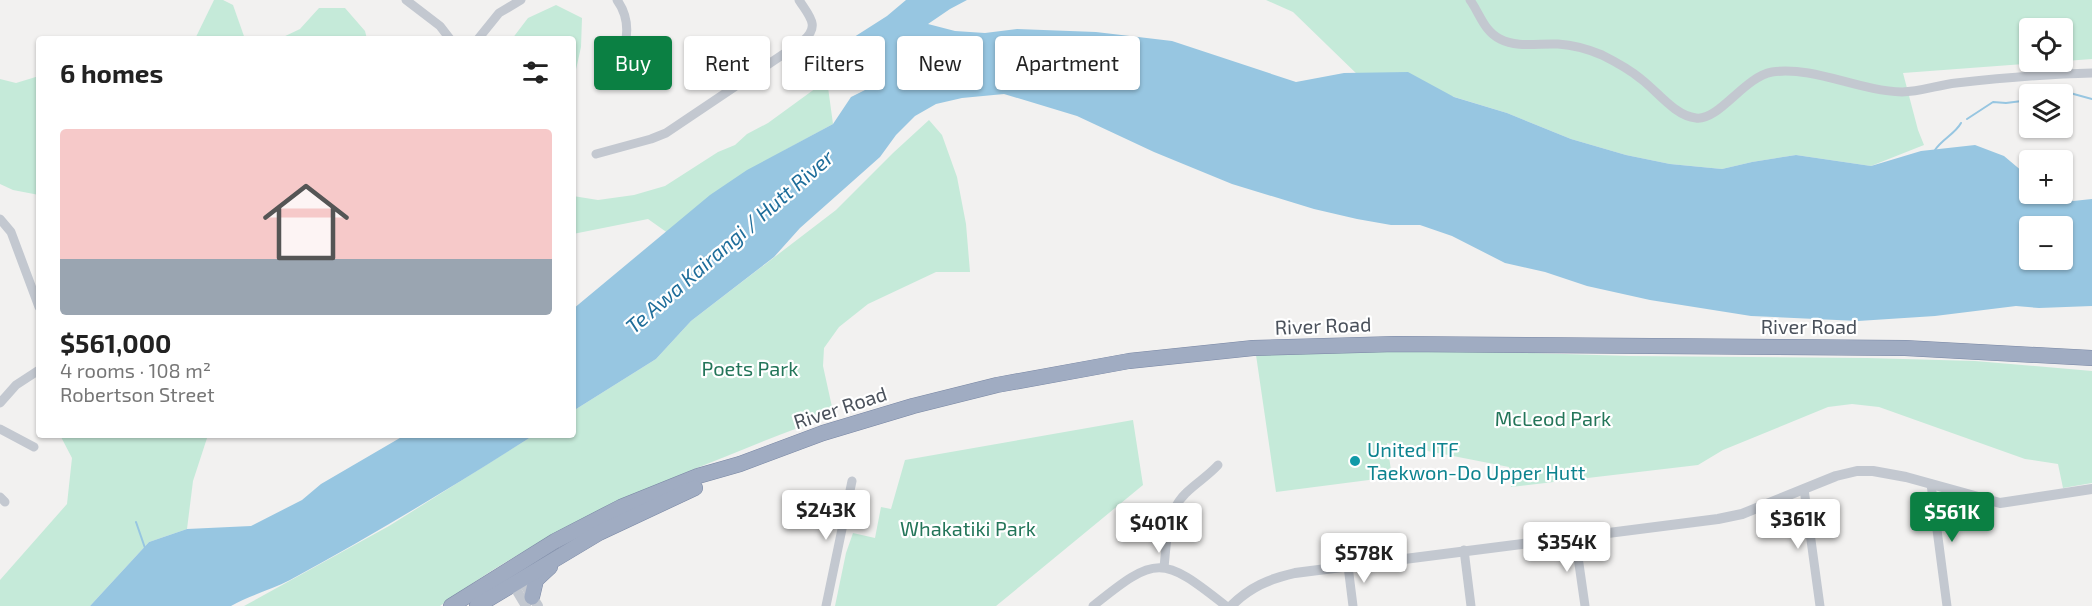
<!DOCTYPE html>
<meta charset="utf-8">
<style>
body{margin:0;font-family:"Exo 2",sans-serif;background:#f6f6f6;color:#222;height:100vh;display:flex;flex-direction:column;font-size:22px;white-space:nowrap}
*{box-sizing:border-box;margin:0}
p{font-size:20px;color:#767676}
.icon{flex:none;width:33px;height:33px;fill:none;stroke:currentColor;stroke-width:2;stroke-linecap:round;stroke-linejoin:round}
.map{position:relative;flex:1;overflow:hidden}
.side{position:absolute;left:36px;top:36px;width:540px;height:402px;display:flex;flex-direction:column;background:#fff;border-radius:6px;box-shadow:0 2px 4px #0004}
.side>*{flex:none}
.banner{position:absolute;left:594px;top:36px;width:570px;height:54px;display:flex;gap:12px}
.controls{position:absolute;left:2019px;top:18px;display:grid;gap:12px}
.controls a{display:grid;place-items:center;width:54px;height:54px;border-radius:6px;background:#fff;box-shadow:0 2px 4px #0004;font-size:30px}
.price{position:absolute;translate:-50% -51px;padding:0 14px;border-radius:6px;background:#fff;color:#222;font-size:20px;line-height:39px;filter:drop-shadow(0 2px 3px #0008)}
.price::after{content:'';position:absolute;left:50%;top:36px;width:18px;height:14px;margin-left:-9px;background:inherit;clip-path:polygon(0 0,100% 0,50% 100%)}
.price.selected{background:#0b8043;color:#fff}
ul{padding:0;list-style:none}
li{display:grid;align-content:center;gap:12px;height:318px;padding:0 24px}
li span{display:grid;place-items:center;height:186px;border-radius:6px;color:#555}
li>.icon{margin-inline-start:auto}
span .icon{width:108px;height:108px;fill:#fffc;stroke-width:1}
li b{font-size:26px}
h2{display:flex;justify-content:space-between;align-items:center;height:72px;padding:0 24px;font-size:26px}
.tag{padding:0 21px;border-radius:6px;background:#fff;box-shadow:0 2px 4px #0004;font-size:21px;line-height:54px}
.tag.selected{background:#0b8043;color:#fff}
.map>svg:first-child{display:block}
</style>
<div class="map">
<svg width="2092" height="606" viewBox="0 0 2092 606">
<rect width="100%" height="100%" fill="#f2f1f0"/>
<g fill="#c5ead9" fill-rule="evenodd">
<path d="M214 0H223L233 5 245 39H195Z"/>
<path d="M1266 0H2092V59L1903 73 1918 130 1924 145 1871 166 1796 155 1752 162 1722 169 1670 164 1626 155 1571 139 1507 113 1415 85 1361 78 1293 12ZM2030 28H2062V62H2030Z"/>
<path d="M556 5 582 18 581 47 573 83V39H512L528 18Z"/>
<path d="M319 8H345L365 31 367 39H279L300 29Z"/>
<path d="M39 76V195L13 190 0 184V79L16 83Z"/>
<path d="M827 80 833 124 785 150 672 236 648 219 573 234V196L598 200 634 195 665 186 718 152 735 145 747 134 768 123Z"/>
<path d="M929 120 942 135 957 177 966 224 970 272H936L868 304 839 327 824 348 823 366 834 416C798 427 763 441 727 456 627 495 527 542 440 606H244L389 526 534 435H573V411L656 359 691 321 836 210 893 153Z"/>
<path d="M1358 351 1501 352 1629 356 1867 358 1975 361 2092 371V483L2063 488 2058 464 2025 459 1879 407 1852 404 1828 407 1723 450 1698 465 1511 487 1509 467 1387 443 1392 477 1276 492 1256 355Z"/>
<path d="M1133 420 1143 485 996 606H835L846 553 853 533 875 538 881 507 891 509 905 460Z"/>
<path d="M60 435H208L193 481 187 529 149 542 90 606H0V580L67 504 72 458Z"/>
</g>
<g fill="#97c6e1" fill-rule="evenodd">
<path d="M906 0H967L950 9 928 24 955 31 985 33 1017 29 1096 32 1172 41 1296 82 1344 73 1408 72 1454 97 1507 113 1571 139 1626 155 1670 164 1722 169 1752 162 1796 155 1871 166 1921 151 1975 145 2004 156 2029 177 2030 194H2056L2073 201 2092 199V306L2039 308 2016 306 1935 316 1858 321 1751 316 1650 300 1587 286 1545 272 1505 263 1452 236 1420 225H1391L1357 219 1314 209 1232 184 1154 152 1077 116 1004 94 962 98 936 104 915 116 896 135 880 157 800 228 774 257 691 321 656 359 573 411V309L710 195 747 170 833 124 851 97 865 90C868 71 850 58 851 39L887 16ZM2030 226H2062V260H2030Z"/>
<path d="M405 435H534C454 486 373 535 290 580 271 590 250 595 231 606H90L149 542 187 529 251 526 302 500 321 484Z"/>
</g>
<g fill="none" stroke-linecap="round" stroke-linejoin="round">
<g stroke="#97c6e1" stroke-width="2">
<path d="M2061 94 2070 93 2092 99"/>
<path d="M1967 119 1993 102 2006 103 2030 100"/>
<path d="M1935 150C1942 139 1955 134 1961 123"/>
<path d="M136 522 145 548"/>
</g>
<defs>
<g id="trunk">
<path d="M532 597 536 580 550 567"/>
<path d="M451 606 555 541 621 507 698 476 740 464 823 433 913 406 997 385 1129 361 1253 348 1396 344 1905 348 2092 358"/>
<path d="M477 606 599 533 695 488"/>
</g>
</defs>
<use href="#trunk" stroke="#7987a4" stroke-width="16"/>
<g stroke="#c3c8d0" stroke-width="9">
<path d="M406 0 440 26 450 39"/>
<path d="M617 0C628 15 629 31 624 49"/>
<path d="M1470 0C1480 14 1484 31 1500 39 1517 48 1539 43 1558 44 1573 45 1588 49 1602 55 1616 62 1629 69 1641 79 1657 91 1675 116 1696 118 1719 121 1744 77 1772 72 1815 66 1858 91 1902 92 1920 92 1938 85 1956 83 2001 78 2046 74 2092 73"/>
<path d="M478 39 499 13 521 0"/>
<path d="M596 154 651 139 666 133 803 41C821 26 809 16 799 0"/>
<path d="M0 219 11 232 39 307"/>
<path d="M0 403 16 385 39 370"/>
<path d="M0 429 34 447"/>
<path d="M1931 484 1947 606"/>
<path d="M1804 489 1820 606"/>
<path d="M0 497 5 502"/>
<path d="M1575 536 1585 606"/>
<path d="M1464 550 1471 606"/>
<path d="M1348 566 1353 606"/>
<path d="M1164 567C1167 541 1166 512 1186 493 1196 483 1208 476 1218 465"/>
<path d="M826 606 852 481"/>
<path d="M1093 606C1156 555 1162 555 1226 606"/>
</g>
<g stroke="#c3c8d0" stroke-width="10">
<path d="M515 582 525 585 538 606"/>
<path d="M515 582 517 591 526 606"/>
<path d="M1231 606C1250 587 1269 579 1295 573L1718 519 1742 514 1836 476 1857 471H1873L1906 477 2000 503 2092 489"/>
</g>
<use href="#trunk" stroke="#a0acc2" stroke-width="15"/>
</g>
<circle fill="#0f9aa8" stroke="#fff" stroke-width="2" cx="1355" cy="461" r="6"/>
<g text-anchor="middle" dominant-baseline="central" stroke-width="4.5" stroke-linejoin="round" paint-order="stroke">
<g font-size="20" fill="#4a515b" stroke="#fff">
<text transform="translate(1323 325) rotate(-2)">River Road</text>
<text x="1809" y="326">River Road</text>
<text transform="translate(840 407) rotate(-18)">River Road</text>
</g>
<g font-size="20" fill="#237559" stroke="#fff">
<text x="750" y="368">Poets Park</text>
<text x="1553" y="418">McLeod Park</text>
<text x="968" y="528">Whakatiki Park</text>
</g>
<g font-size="20" fill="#0d838f" stroke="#fff" text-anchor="start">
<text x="1367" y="449">United ITF<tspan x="1367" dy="23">Taekwon-Do Upper Hutt</tspan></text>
</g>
<g font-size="21" font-style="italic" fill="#1e6d9a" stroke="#fff">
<text transform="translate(729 241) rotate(-41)">Te Awa Kairangi / Hutt River</text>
</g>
</g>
</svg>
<div class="controls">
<a><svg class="icon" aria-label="locate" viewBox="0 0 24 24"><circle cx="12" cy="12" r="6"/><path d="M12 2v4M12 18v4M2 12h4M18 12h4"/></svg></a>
<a><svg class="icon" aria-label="layers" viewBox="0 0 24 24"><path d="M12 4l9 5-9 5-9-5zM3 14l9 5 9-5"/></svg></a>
<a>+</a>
<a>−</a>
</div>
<b class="price" style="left:826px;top:541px">$243K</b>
<b class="price selected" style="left:1952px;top:543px">$561K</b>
<b class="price" style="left:1798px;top:550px">$361K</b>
<b class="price" style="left:1159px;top:554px">$401K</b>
<b class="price" style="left:1567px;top:573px">$354K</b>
<b class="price" style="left:1364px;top:584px">$578K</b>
<div class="banner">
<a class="tag selected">Buy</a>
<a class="tag">Rent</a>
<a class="tag">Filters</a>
<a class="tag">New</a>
<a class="tag">Apartment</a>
</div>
<section class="side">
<h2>6 homes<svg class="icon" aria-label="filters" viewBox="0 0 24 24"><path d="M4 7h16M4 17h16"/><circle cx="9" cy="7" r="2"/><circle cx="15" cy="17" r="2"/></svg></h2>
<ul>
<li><span style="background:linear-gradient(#f6c9c9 70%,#9aa5b1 0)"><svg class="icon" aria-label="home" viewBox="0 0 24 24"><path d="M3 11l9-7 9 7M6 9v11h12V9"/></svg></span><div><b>$561,000</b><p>4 rooms · 108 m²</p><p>Robertson Street</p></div></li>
</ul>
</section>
</div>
